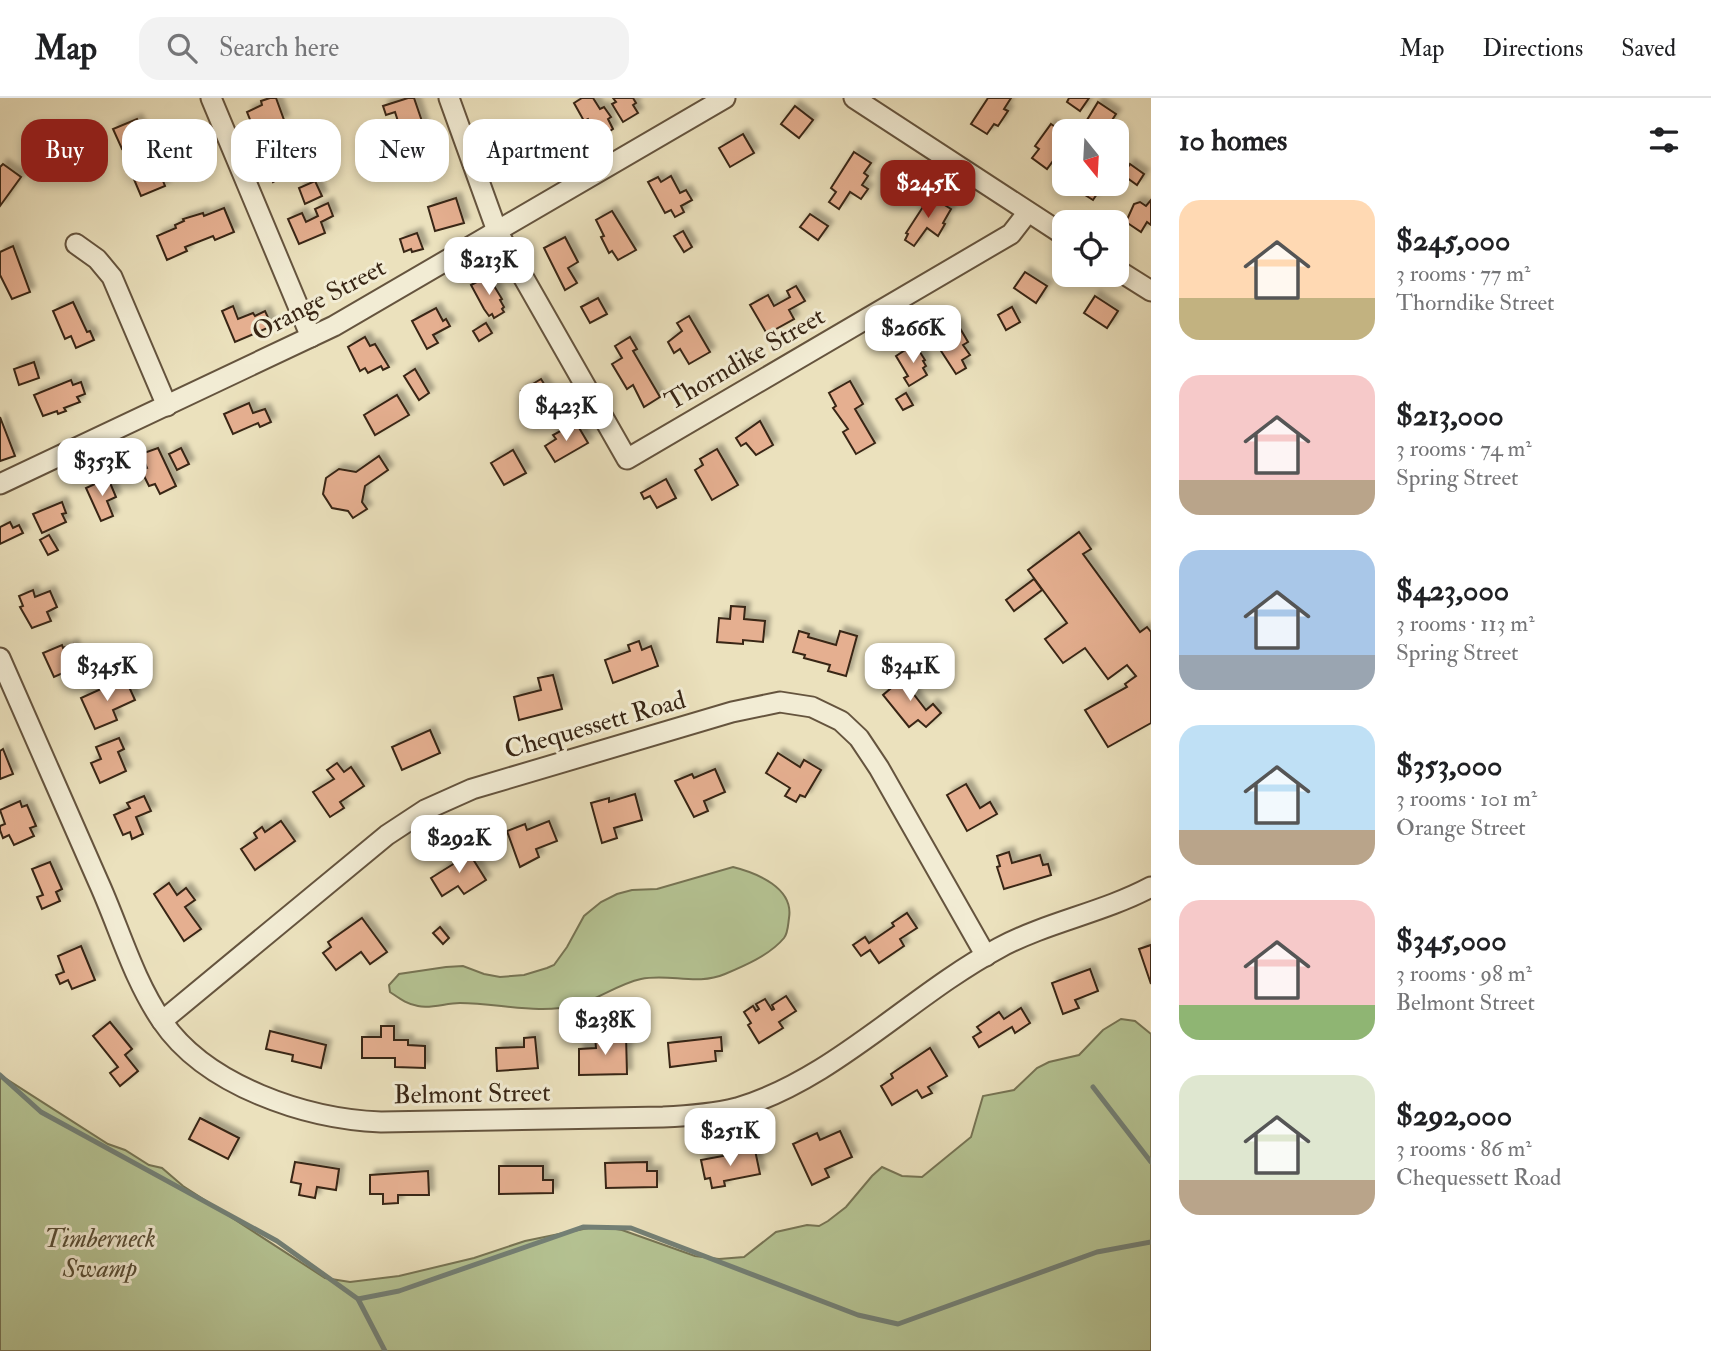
<!DOCTYPE html>
<meta charset="utf-8">
<style>
body{margin:0;font-family:"IM FELL Double Pica",serif;background:#f2f2f2;color:#202124;height:100vh;display:flex;flex-direction:column;font-size:26px;white-space:nowrap}
*{box-sizing:border-box;margin:0}
p{font-size:23px;color:#757577}
.icon{flex:none;width:38px;height:38px;fill:none;stroke:currentColor;stroke-width:2;stroke-linecap:round;stroke-linejoin:round}
.map{position:relative;flex:1;overflow:hidden}
.side{display:flex;flex-direction:column;background:#fff;width:560px}
.side>*{flex:none}
.top-card{position:absolute;left:21px;top:21px;width:665px;height:63px;display:flex;gap:14px}
.needle{width:46px;rotate:162deg}
.tools{position:absolute;left:1052px;top:21px;display:grid;gap:14px}
.tools a{display:grid;place-items:center;width:77px;height:77px;border-radius:14px;background:#fff;box-shadow:0 4px 10px #0003;font-size:35px}
.price{position:absolute;translate:-50% -60px;padding:0 16px;border-radius:14px;background:#fff;color:#222;font-size:23px;line-height:46px;filter:drop-shadow(0 2px 4px #0008)}
.price::after{content:'';position:absolute;left:50%;top:42px;width:21px;height:16px;margin-left:-10px;background:inherit;clip-path:polygon(0 0,100% 0,50% 100%)}
.price.active{background:#8f2418;color:#fff}
ul{padding:0;list-style:none}
li{display:flex;align-items:center;gap:21px;height:175px;padding:0 28px}
li span{display:grid;place-items:center;flex:none;width:196px;height:140px;border-radius:21px;color:#555}
li>.icon{margin-inline-start:auto}
span .icon{width:84px;height:84px;fill:#fffc;stroke-width:1}
li b{font-size:30px}
h2{display:flex;justify-content:space-between;align-items:center;height:84px;padding:0 28px;font-size:30px}
.tag{padding:0 24px;border-radius:21px;background:#fff;box-shadow:0 4px 10px #0003;font-size:24px;line-height:63px}
.tag.active{background:#8f2418;color:#fff}
header{display:flex;align-items:center;gap:42px;box-sizing:border-box;height:98px;padding:0 35px;background:#fff;border-bottom:2px solid #e0e0e0}
header strong{font-size:33px}
nav{display:flex;gap:38px;margin-inline-start:auto;font-size:24px}
.search{width:490px;height:63px;background:#f2f2f2;display:flex;align-items:center;gap:18px;box-sizing:border-box;padding:0 24px;border-radius:21px;color:#757577;font-size:26px}
main{display:flex;flex:1;min-height:0}
.map>svg:first-child{display:block}
</style>
<header>
<strong>Map</strong>
<div class="search"><svg class="icon" aria-label="search" viewBox="0 0 24 24"><circle cx="10" cy="10" r="6"/><path d="M15 15l6 6"/></svg>Search here</div>
<nav><a>Map</a><a>Directions</a><a>Saved</a></nav>
</header>
<main>
<div class="map">
<svg width="1151" height="1253" viewBox="0 0 1151 1253">
<defs>
<filter id="shadow"><feDropShadow dx="5" dy="-5" stdDeviation="2" flood-color="#0004"/></filter>
</defs>
<rect width="100%" height="100%" fill="#ebe1bd"/>
<filter id="stains"><feTurbulence type="fractalNoise" baseFrequency=".00286" numOctaves="4"/><feColorMatrix values="0 0 0 0 .2 0 0 0 0 .09 0 0 0 0 .02 0 0 0 .5 -.17"/></filter>
<radialGradient id="worn" r=".72"><stop offset=".6" stop-color="#630" stop-opacity="0"/><stop offset="1" stop-color="#630" stop-opacity=".3"/></radialGradient>
<g fill="#b5c393" stroke="#767454" stroke-width="2">
<path d="M733 769C757 775 794 790 789 820 788 827 788 835 784 840 770 857 744 868 725 876 697 888 669 875 641 881 618 886 599 901 577 907 538 917 499 905 460 905 446 905 431 911 418 908 406 906 399 900 390 894L389 887 399 876 446 869 463 868 484 876 500 879 524 877 547 870 554 867 567 849 584 818 601 804 617 796 632 792 657 791Z"/>
<path d="M1121 921 1135 923 1151 936V1253H0V977L108 1046 125 1052 149 1067 162 1070 183 1088 325 1180 350 1184 399 1178 474 1160 525 1143 598 1128 622 1132 695 1158 719 1161 744 1159 776 1134 807 1127 819 1128 828 1123 846 1109 872 1078 882 1069 902 1078 922 1079 971 1039 983 998 1014 992 1037 970 1049 964 1079 957 1103 932Z"/>
</g>
<g fill="none" stroke-linecap="round" stroke-linejoin="round">
<g stroke="#738076" stroke-width="5">
<path d="M0 977 41 1014 277 1143 358 1201 385 1253"/>
<path d="M1093 989 1151 1064"/>
<path d="M358 1201 399 1193 583 1129 631 1130 858 1217 898 1226 1097 1154 1151 1144"/>
</g>
</g>
<g fill="#e5af90" stroke="#382514" stroke-width="2" filter="url(#shadow)">
<path d="M270 0H276L284 22 255 34 247 14 262 7 261 3Z"/>
<path d="M408 0H414L426 35 404 42 395 14 386 17 383 8Z"/>
<path d="M582 0H593L600 11 604 9 611 19 608 21 613 31 599 40 588 21 584 23 574 5Z"/>
<path d="M613 0H633L636 5 633 7 638 15 623 24 612 6 616 4Z"/>
<path d="M988 0H1011L1004 11 1008 13 998 28 994 26 987 36 971 26Z"/>
<path d="M1069 0H1089L1080 13 1067 4Z"/>
<path d="M1098 4 1116 16 1105 33 1087 22Z"/>
<path d="M795 8 813 22 799 40 781 26Z"/>
<path d="M137 21 146 41 148 40 152 49 154 48 160 67 157 68 165 88 141 98 133 79 137 77 126 49 122 51 113 31Z"/>
<path d="M1051 26 1064 35V39L1057 49 1061 52 1047 71 1032 60 1039 51 1035 48Z"/>
<path d="M743 36 754 55 730 69 719 50Z"/>
<path d="M51 38 55 48 79 38 88 60 53 74 40 43Z"/>
<path d="M533 41 544 62 509 80 498 59Z"/>
<path d="M298 51 305 66 273 84 265 66Z"/>
<path d="M854 54 871 65 864 75 868 78 862 87 868 91 861 101 850 94 839 111 829 104 836 94 831 90Z"/>
<path d="M3 66 21 79 0 108V69Z"/>
<path d="M1130 66 1144 76 1137 87 1123 77Z"/>
<path d="M671 78 680 95 686 92 692 102 681 108 684 114 675 119 671 112 665 115 648 84 658 79 661 84Z"/>
<path d="M315 83 322 98 305 106 299 90Z"/>
<path d="M1081 86H1108L1102 95 1099 93 1093 102 1077 92Z"/>
<path d="M930 98 951 111 943 125 945 126 938 138 927 130 914 148 905 142 908 136 906 135Z"/>
<path d="M456 100 464 125 435 133 428 109Z"/>
<path d="M1151 102V127L1147 124 1141 134 1126 124 1134 106 1140 104 1146 108Z"/>
<path d="M328 105 333 118 321 124 325 135 299 146 288 121 302 115 306 124 318 118 315 111Z"/>
<path d="M224 110 234 134 215 142 213 138 185 149 187 153 167 162 157 138 176 130 175 127 184 123 183 121 203 115 204 118Z"/>
<path d="M612 113 636 152 618 162 612 153 609 155 601 139 604 138 596 122Z"/>
<path d="M810 116 828 128 818 142 800 129Z"/>
<path d="M683 133 692 149 684 154 674 138Z"/>
<path d="M417 135 423 151 412 154 411 151 404 154 400 141Z"/>
<path d="M565 139 578 164 568 170 577 185 565 192 544 150Z"/>
<path d="M13 148 30 194 12 201 0 177V154Z"/>
<path d="M1025 174 1047 188 1036 205 1014 190Z"/>
<path d="M488 178 502 201 500 202 504 209 502 211 504 214 494 220 492 216 489 218 484 211 471 187Z"/>
<path d="M796 188 805 203 789 212 794 221 767 236 750 207 768 197 774 208 790 199 787 193Z"/>
<path d="M1095 198 1118 213 1107 230 1084 215Z"/>
<path d="M598 200 607 216 590 225 581 209Z"/>
<path d="M73 204 87 234 90 233 94 242 76 250 71 238 65 241 53 213Z"/>
<path d="M233 208 238 221 253 215 255 218 265 213 272 228 235 244 222 213Z"/>
<path d="M1012 209 1020 224 1006 232 998 217Z"/>
<path d="M436 210 443 223 446 221 450 228 433 237 438 245 427 251 412 223Z"/>
<path d="M689 218 710 254 689 266 680 251 674 255 668 244 682 233 677 225Z"/>
<path d="M486 225 492 235 479 243 473 233Z"/>
<path d="M957 225 968 244 963 247 970 257 962 262 966 270 956 276 932 239Z"/>
<path d="M365 239 370 248 375 246 389 269 383 272 381 268 368 275 365 270 360 273 348 249Z"/>
<path d="M630 239 637 251 633 253 660 299 644 309 633 287 627 291 612 266 622 260 615 248Z"/>
<path d="M913 247 916 252 918 251 925 262 923 263 926 268 923 270 927 277 909 288 904 280 908 278 896 258Z"/>
<path d="M34 264 39 280 19 287 14 271Z"/>
<path d="M415 271 429 295 419 302 404 278Z"/>
<path d="M541 281 556 305 535 318 521 293Z"/>
<path d="M71 282 73 287 81 284 85 296 77 299 80 304 64 310 66 313 58 316 57 313 43 318 34 297Z"/>
<path d="M850 283 863 306 855 311 875 345 856 356 843 334 848 331 833 310 836 308 829 295Z"/>
<path d="M906 295 913 307 903 312 896 301Z"/>
<path d="M397 297 409 317 375 337 364 317Z"/>
<path d="M249 305 253 315 265 311 271 324 260 329 258 325 233 336 224 316Z"/>
<path d="M0 319 15 358 0 363Z"/>
<path d="M760 323 773 347 756 357 746 345 741 348 736 340Z"/>
<path d="M578 328 588 345 555 364 545 348 556 341 553 337 564 331 567 335Z"/>
<path d="M158 350 176 388 160 396 155 386 149 388 141 372 147 370 141 356Z"/>
<path d="M181 350 189 366 177 372 169 356Z"/>
<path d="M717 351 738 387 712 402 695 372 703 367 700 361Z"/>
<path d="M513 352 526 375 504 387 491 365Z"/>
<path d="M379 358 388 372 365 388 362 404 367 411 353 420 348 413 332 410 323 396 326 380 339 371 356 374Z"/>
<path d="M108 380 116 399 107 403 113 418 101 423 86 390Z"/>
<path d="M666 381 676 400 657 410 650 398 644 401 641 395Z"/>
<path d="M62 404 66 415 62 416 66 424 42 435 33 416Z"/>
<path d="M10 424 13 430 19 427 23 435 0 446V429Z"/>
<path d="M1079 434 1091 451 1083 456 1140 534 1147 529 1151 534V625L1108 649 1085 612 1127 589 1125 586 1136 578 1127 567 1108 581 1085 550 1063 565 1045 541 1067 525 1028 472Z"/>
<path d="M49 437 58 452 48 457 40 442Z"/>
<path d="M1034 481 1042 492 1014 513 1006 502Z"/>
<path d="M33 492 35 499 50 493 57 509 47 514 51 523 32 530 20 509 23 508 19 498Z"/>
<path d="M731 508 745 509 744 521 765 523 763 544 743 542V546L717 544 719 520 730 521Z"/>
<path d="M799 533 809 536 808 539 836 547 840 533 857 538 846 578 828 573 830 567 804 560 805 557 793 554Z"/>
<path d="M639 543 642 552 651 548 658 568 613 585 605 562 630 553 628 547Z"/>
<path d="M73 546 77 556 67 560 72 571 54 579 43 555 62 547 63 550Z"/>
<path d="M98 555 103 566 88 572 83 562Z"/>
<path d="M909 575 912 580 915 578 922 587 912 594 926 612 933 606 941 615 926 629 918 622 909 629 883 597Z"/>
<path d="M553 577 562 611 519 622 514 599 541 592 538 580Z"/>
<path d="M125 580 135 602 113 612 117 622 95 631 81 600Z"/>
<path d="M430 632 440 655 402 672 392 649Z"/>
<path d="M119 640 124 651 118 654 126 673 100 685 91 665 101 661 96 649Z"/>
<path d="M3 651 13 676 0 681V653Z"/>
<path d="M778 655 800 669 804 662 821 672 805 699 800 697 796 704 785 698 790 690 766 675Z"/>
<path d="M337 665 344 674 351 669 364 688 340 704 344 710 330 719 313 694 334 681 327 672Z"/>
<path d="M715 671 725 694 704 703 708 713 694 719 675 683 692 676 694 680Z"/>
<path d="M966 686 980 710 990 704 997 716 967 733 947 697Z"/>
<path d="M635 696 642 722 614 730 617 740 602 745 591 705 609 700V704Z"/>
<path d="M144 698 151 713 136 719 143 736 132 741 130 734 123 737 114 717 130 710 127 705Z"/>
<path d="M20 703 22 709 27 707 36 728 30 730 34 738 14 747 9 737 3 740 0 732V728L5 726 0 712Z"/>
<path d="M281 723 295 743 255 772 241 751 257 740 254 735 262 729 265 734Z"/>
<path d="M549 723 557 743 536 751 539 759 520 769 507 733 525 726 527 732Z"/>
<path d="M466 750 486 782 464 796 458 788 442 798 431 780 455 765 452 759Z"/>
<path d="M1009 754 1012 765 1040 757 1043 767 1048 766 1051 777 1004 791 997 769 1000 768 997 758Z"/>
<path d="M50 764 62 791 56 794 60 803 42 811 37 799 43 797 32 771Z"/>
<path d="M169 785 177 797 186 790 195 802 185 809 201 831 184 843 154 796Z"/>
<path d="M907 815 917 830 900 841 904 848 879 865 870 852 861 858 853 847 865 839 869 845 894 828 892 825Z"/>
<path d="M362 820 387 854 370 866 361 854 336 872 323 855 331 849 328 844Z"/>
<path d="M440 829 449 840 443 846 433 835Z"/>
<path d="M1151 847V886L1139 851Z"/>
<path d="M81 848 95 882 72 891 68 882 60 886 56 877 64 874 58 858Z"/>
<path d="M1090 871 1098 893 1075 902 1079 910 1063 916 1052 885Z"/>
<path d="M786 898 796 913 779 924 783 930 759 945 748 927 751 925 744 914 753 908 756 913 759 911 756 906 765 901 772 912 774 911 772 907Z"/>
<path d="M1021 910 1030 925 1015 935 1012 929 979 949 973 939 981 934 977 929 999 914 1004 921Z"/>
<path d="M110 924 132 951 125 957 138 973 120 988 110 975 118 969 93 938Z"/>
<path d="M381 928H394V942H408V947L425 948V970L395 969V960H362V939H381Z"/>
<path d="M270 933 326 947 321 970 292 963 293 957 266 951Z"/>
<path d="M626 937 627 976 579 977V951L596 950 595 938Z"/>
<path d="M535 939 538 970 497 973 496 950 524 949V940Z"/>
<path d="M721 939 722 953H715L716 963 670 969 668 945Z"/>
<path d="M930 950 947 978 928 989 932 995 922 1000 917 992 892 1007 881 988 893 980 891 976Z"/>
<path d="M200 1020 239 1040 228 1061 189 1041Z"/>
<path d="M840 1033 852 1059 825 1071 829 1079 812 1087 793 1046 817 1035 820 1042Z"/>
<path d="M755 1052 760 1076 724 1083 725 1088 712 1090 710 1080 705 1081 701 1062Z"/>
<path d="M295 1064 339 1071 336 1092 317 1089 315 1100 299 1097 301 1086 291 1084Z"/>
<path d="M647 1064V1073H657V1089L606 1090 605 1065Z"/>
<path d="M499 1068H543V1082H553V1095L499 1096Z"/>
<path d="M428 1073 429 1097H398V1105L383 1106V1096H370V1077Z"/>
</g>
<g fill="none" stroke-linecap="round" stroke-linejoin="round">
<defs>
<g id="minor">
<path d="M211 0 311 239"/>
<path d="M449 0 497 133 627 361 1011 136 1028 114"/>
<path d="M854 0 1064 137"/>
<path d="M76 146 97 161 112 179 167 308"/>
<path d="M1116 171 1151 193"/>
<path d="M0 386 334 228 725 0"/>
<path d="M0 560C33 634 65 709 98 783 119 829 133 881 162 923 206 988 306 1021 381 1024L663 1019C688 1018 713 1016 737 1010 833 982 911 897 999 850 1047 824 1102 815 1151 789"/>
<path d="M162 923 387 737 425 712 472 691 732 614 780 604 812 609 841 623 859 640 879 670 986 858"/>
</g>
</defs>
<use href="#minor" stroke="#65543e" stroke-width="23"/>
<use href="#minor" stroke="#f2ecd4" stroke-width="19"/>
</g>
<g text-anchor="middle" dominant-baseline="central" stroke-width="6" stroke-linejoin="round" paint-order="stroke">
<g font-size="26" fill="#382514" stroke="#f2ecd4">
<text transform="translate(319 202) rotate(-28)">Orange Street</text>
<text transform="translate(745 261) rotate(-30)">Thorndike Street</text>
<text transform="translate(595 627) rotate(-16)">Chequessett Road</text>
<text transform="translate(472 996) rotate(-1)">Belmont Street</text>
</g>
<g font-size="26" font-style="italic" fill="#574c34" stroke="#f2ecd4">
<text x="100" y="1141">Timberneck<tspan x="100" dy="30">Swamp</tspan></text>
</g>
</g>
<rect width="100%" height="100%" filter="url(#stains)"/>
<rect width="100%" height="100%" fill="url(#worn)"/>
</svg>
<div class="tools">
<a><svg class="needle" viewBox="-14 -14 28 28"><path d="M0-13l5 13h-10z" fill="#e53935"/><path d="M0 13l5-13h-10z" fill="#757577"/></svg></a>
<a><svg class="icon" aria-label="locate" viewBox="0 0 24 24"><circle cx="12" cy="12" r="6"/><path d="M12 2v4M12 18v4M2 12h4M18 12h4"/></svg></a>
</div>
<b class="price active" style="left:928px;top:122px">$245K</b>
<b class="price" style="left:489px;top:199px">$213K</b>
<b class="price" style="left:913px;top:267px">$266K</b>
<b class="price" style="left:566px;top:345px">$423K</b>
<b class="price" style="left:102px;top:400px">$353K</b>
<b class="price" style="left:107px;top:605px">$345K</b>
<b class="price" style="left:910px;top:605px">$341K</b>
<b class="price" style="left:459px;top:777px">$292K</b>
<b class="price" style="left:605px;top:959px">$238K</b>
<b class="price" style="left:730px;top:1070px">$251K</b>
<div class="top-card">
<a class="tag active">Buy</a>
<a class="tag">Rent</a>
<a class="tag">Filters</a>
<a class="tag">New</a>
<a class="tag">Apartment</a>
</div>
</div>
<section class="side">
<h2>10 homes<svg class="icon" aria-label="filters" viewBox="0 0 24 24"><path d="M4 7h16M4 17h16"/><circle cx="9" cy="7" r="2"/><circle cx="15" cy="17" r="2"/></svg></h2>
<ul>
<li><span style="background:linear-gradient(#ffd9b3 70%,#c2b280 0)"><svg class="icon" aria-label="home" viewBox="0 0 24 24"><path d="M3 11l9-7 9 7M6 9v11h12V9"/></svg></span><div><b>$245,000</b><p>3 rooms · 77 m²</p><p>Thorndike Street</p></div></li>
<li><span style="background:linear-gradient(#f6c9c9 75%,#b9a48a 0)"><svg class="icon" aria-label="home" viewBox="0 0 24 24"><path d="M3 11l9-7 9 7M6 9v11h12V9"/></svg></span><div><b>$213,000</b><p>3 rooms · 74 m²</p><p>Spring Street</p></div></li>
<li><span style="background:linear-gradient(#a9c7e8 75%,#9aa5b1 0)"><svg class="icon" aria-label="home" viewBox="0 0 24 24"><path d="M3 11l9-7 9 7M6 9v11h12V9"/></svg></span><div><b>$423,000</b><p>3 rooms · 113 m²</p><p>Spring Street</p></div></li>
<li><span style="background:linear-gradient(#bfe0f5 75%,#b9a48a 0)"><svg class="icon" aria-label="home" viewBox="0 0 24 24"><path d="M3 11l9-7 9 7M6 9v11h12V9"/></svg></span><div><b>$353,000</b><p>3 rooms · 101 m²</p><p>Orange Street</p></div></li>
<li><span style="background:linear-gradient(#f6c9c9 75%,#8fb573 0)"><svg class="icon" aria-label="home" viewBox="0 0 24 24"><path d="M3 11l9-7 9 7M6 9v11h12V9"/></svg></span><div><b>$345,000</b><p>3 rooms · 98 m²</p><p>Belmont Street</p></div></li>
<li><span style="background:linear-gradient(#dfe7d0 75%,#b9a48a 0)"><svg class="icon" aria-label="home" viewBox="0 0 24 24"><path d="M3 11l9-7 9 7M6 9v11h12V9"/></svg></span><div><b>$292,000</b><p>3 rooms · 86 m²</p><p>Chequessett Road</p></div></li>
</ul>
</section>
</main>
